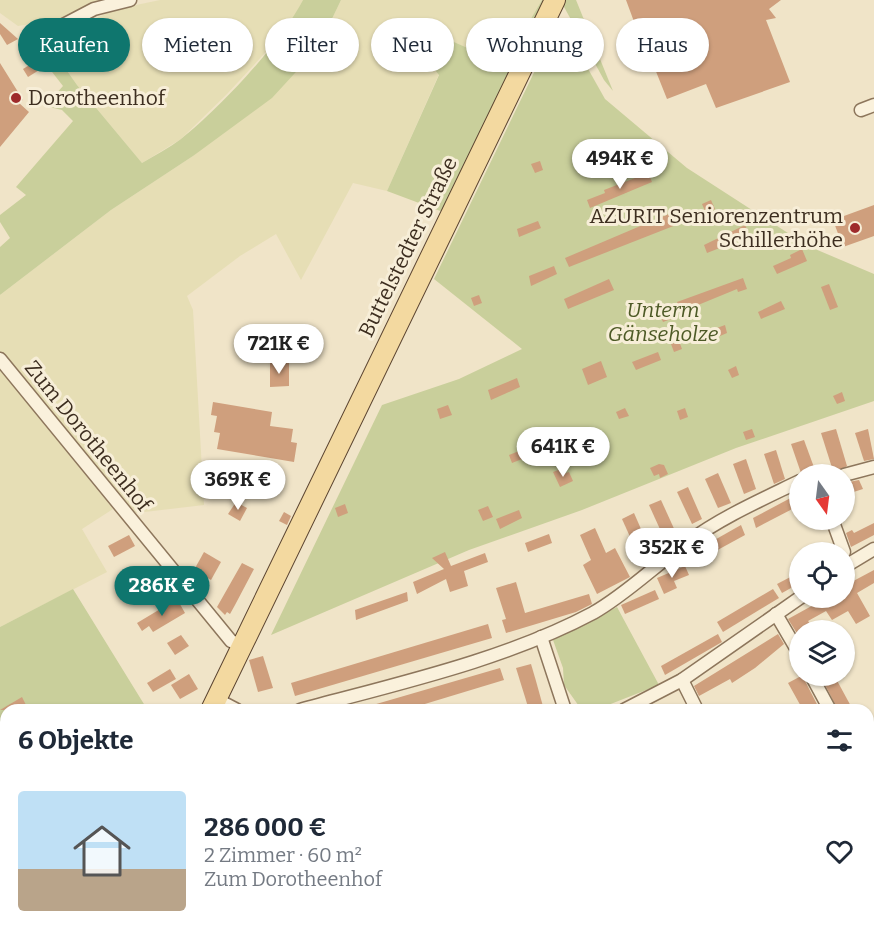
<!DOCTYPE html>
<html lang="de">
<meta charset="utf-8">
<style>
body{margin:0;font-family:Bitter,serif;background:#f2f2f3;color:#1f2937;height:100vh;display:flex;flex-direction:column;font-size:22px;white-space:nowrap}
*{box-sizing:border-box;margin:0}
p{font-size:20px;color:#747a83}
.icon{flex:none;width:33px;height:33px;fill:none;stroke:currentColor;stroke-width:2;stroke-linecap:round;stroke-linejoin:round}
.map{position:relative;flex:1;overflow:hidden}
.panel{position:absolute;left:0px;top:704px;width:874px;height:236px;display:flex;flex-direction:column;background:#fff;border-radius:18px 18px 0 0;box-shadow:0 2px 4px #0004}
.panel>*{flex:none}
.top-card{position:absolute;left:18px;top:18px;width:838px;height:54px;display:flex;gap:12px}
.needle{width:39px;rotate:166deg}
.buttons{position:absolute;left:789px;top:464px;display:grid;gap:12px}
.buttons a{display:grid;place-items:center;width:66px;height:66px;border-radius:50%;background:#fff;box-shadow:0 2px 4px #0004;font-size:30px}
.price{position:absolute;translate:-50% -51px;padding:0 14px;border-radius:21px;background:#fff;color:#222;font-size:20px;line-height:39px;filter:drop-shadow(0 2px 3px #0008)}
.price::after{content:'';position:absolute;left:50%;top:36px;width:18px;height:14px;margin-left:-9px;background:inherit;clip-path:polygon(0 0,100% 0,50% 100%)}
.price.on{background:#0f766e;color:#fff}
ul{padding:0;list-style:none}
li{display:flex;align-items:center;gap:18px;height:150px;padding:0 18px}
li span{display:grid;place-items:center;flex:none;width:168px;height:120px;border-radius:6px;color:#555}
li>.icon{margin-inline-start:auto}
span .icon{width:72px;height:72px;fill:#fffc;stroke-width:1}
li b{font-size:26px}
h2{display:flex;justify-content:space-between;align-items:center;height:72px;padding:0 18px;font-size:26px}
.tag{padding:0 21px;border-radius:27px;background:#fff;box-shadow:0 2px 4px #0004;font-size:21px;line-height:54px}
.tag.on{background:#0f766e;color:#fff}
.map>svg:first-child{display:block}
</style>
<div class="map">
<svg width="874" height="938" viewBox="0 0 874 938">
<rect width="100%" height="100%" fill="#f0e4c8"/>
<g fill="#e6deb5">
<path d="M0 0H106L95 2 61 19 18 26 0 13Z"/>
<path d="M160 0H303L290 26 227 94 181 139 142 163 77 85 49 45 80 25 117 9Z"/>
<path d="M341 0H542L504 64 429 31 422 52 439 74 387 191 353 183 301 280 276 234 240 256 187 296 193 310 204 505 136 513 0 352V295L111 210 193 156 318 48Z"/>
<path d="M0 370 113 509 82 529 107 572 0 627Z"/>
</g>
<g fill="#c9cf9b">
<path d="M303 0H341L318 48 272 98 193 156 111 210 0 295V247L10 238 0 222V215L26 195 16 187 73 121 62 110 45 106 63 86 38 54 41 48 49 45 77 85 142 163C155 155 169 148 181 139 220 108 281 43 303 0Z"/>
<path d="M542 0H547L443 212 387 191 439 75 421 52 429 31 504 64Z"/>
<path d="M566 0H576L613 91 604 80 563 5Z"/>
<path d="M560 19 605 99 687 168 808 246 874 274V401L736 448 582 510 469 550 271 635 382 405 459 379 522 349 434 279Z"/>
<path d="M73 589 147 709 6 710V757L0 760V627Z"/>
<path d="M617 607 659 685 598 709H581L564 685 563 668 553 640Z"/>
<path d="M204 933H310L311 938H205Z"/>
</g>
<g fill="#cf9f7d">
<path d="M626 0H781L769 9 776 18 766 20 790 82 716 108 706 84 667 99 653 64 650 65Z"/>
<path d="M0 23 18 39 7 45 0 34Z"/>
<path d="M39 59 44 67 28 77 23 69Z"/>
<path d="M0 63 23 100 19 103 29 112 0 147Z"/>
<path d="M540 161 543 170 535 173 531 164Z"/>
<path d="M648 173 652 182 590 208 587 200 605 193 604 190Z"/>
<path d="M711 200 715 209 706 213 702 204Z"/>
<path d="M874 205V236L843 247 833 220Z"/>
<path d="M671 213 676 225 569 267 565 258Z"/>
<path d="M538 221 541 228 519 237 517 229Z"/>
<path d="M745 225 750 236 707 253 704 245Z"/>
<path d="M802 249 807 261 777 274 773 266 791 258 790 255Z"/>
<path d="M554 266 557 274 531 286 529 276Z"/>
<path d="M743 278 747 289 738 292 737 289 681 312 677 302Z"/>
<path d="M609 279 614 290 568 309 564 299Z"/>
<path d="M829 284 838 307 830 310 821 287Z"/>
<path d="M479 295 482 303 474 306 471 298Z"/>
<path d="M781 301 785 309 761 319 758 312Z"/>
<path d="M668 310 671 319 663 322 659 313Z"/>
<path d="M725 325 727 333 720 336 717 328Z"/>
<path d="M679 341 682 349 674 352 671 344Z"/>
<path d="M658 352 661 360 636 370 632 362Z"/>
<path d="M601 361 607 377 588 385 582 369Z"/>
<path d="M270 363H289V386L270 387Z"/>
<path d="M736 366 739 375 732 378 728 370Z"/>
<path d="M517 378 520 387 491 400 488 390Z"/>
<path d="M842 392 845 401 837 404 833 396Z"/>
<path d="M213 402 272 412 270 426 293 429 291 442 297 443 294 462 217 449 220 433 214 432 217 416 211 415Z"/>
<path d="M448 405 452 415 440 419 437 409Z"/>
<path d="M625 408 629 416 619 419 616 412Z"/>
<path d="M685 408 688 417 680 420 677 411Z"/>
<path d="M752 429 755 437 746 440 743 432Z"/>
<path d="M836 429 847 466 834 474 821 433Z"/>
<path d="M868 429 874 459 864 461 855 433Z"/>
<path d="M804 440 815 470 804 474 801 473 791 444Z"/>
<path d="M776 450 785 479 774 484 764 454Z"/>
<path d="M519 451 522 459 512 463 509 455Z"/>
<path d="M746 459 756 489 744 494 733 464Z"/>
<path d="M659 464 664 465 668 474 660 478 659 474 654 476 650 468Z"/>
<path d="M561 469 563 474 569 472 573 481 560 487 553 472Z"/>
<path d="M718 473 731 503 718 508 705 479Z"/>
<path d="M859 480 863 489 844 495V483Z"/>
<path d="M688 487 702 519 692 524 677 492Z"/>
<path d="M800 493V505L756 528 753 518Z"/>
<path d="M661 500 676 533 664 538 649 505Z"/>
<path d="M236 502 247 508 240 521 228 514Z"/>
<path d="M345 504 348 513 338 517 335 508Z"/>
<path d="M488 506 493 517 483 521 478 510Z"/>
<path d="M519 510 522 518 500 529 496 519Z"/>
<path d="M284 512 291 516 287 525 279 521Z"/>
<path d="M634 513 648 545 636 550 622 519Z"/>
<path d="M874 523V535L851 547 846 533 852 530 854 533Z"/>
<path d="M741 525 745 535 692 564 688 555Z"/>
<path d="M595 528 606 553 615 548 630 577 597 594 583 565 591 560 580 535Z"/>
<path d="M549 534 552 543 528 552 525 543Z"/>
<path d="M129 535 135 546 114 557 108 546Z"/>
<path d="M204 552 221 562 211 580 194 570Z"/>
<path d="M445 552 451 566 485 553 488 562 464 571 468 586 450 592 446 579 417 594 413 582 444 569 432 558Z"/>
<path d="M242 563 254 569 235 605 230 614 227 612 225 615 217 607Z"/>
<path d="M685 566 689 575 674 581 677 588 664 594 657 578Z"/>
<path d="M150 570 159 587 141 596 132 578Z"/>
<path d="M874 570V583L857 593 870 616 856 624 848 611 832 620 826 611 808 621 811 625 800 630 798 635 788 619 828 597H844V586Z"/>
<path d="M800 572V583L782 593 777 584Z"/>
<path d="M516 582 525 613 589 594 592 604 576 612 506 633 502 620 506 619 496 588Z"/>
<path d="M773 589 779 598 723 632 717 622Z"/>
<path d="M655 590 659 599 625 614 621 605Z"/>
<path d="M407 592 408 601 356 620 355 610Z"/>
<path d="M177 599 185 613 153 632 149 626 142 631 137 623Z"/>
<path d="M488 624 492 638 295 696 291 683Z"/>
<path d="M718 634 722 642 665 675 661 666Z"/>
<path d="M778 634 784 644 755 668 732 683 730 679 699 696 694 686Z"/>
<path d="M181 635 189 646 175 655 167 643Z"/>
<path d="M263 656 273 688 258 692 249 660Z"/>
<path d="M531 664 536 681 544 710H529L516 668Z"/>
<path d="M500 668 504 680 405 710H366V707Z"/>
<path d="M170 669 176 679 153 692 147 683Z"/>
<path d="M189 674 198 689 180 699 171 685Z"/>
<path d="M803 675 804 679 820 710H803L788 683Z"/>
<path d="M820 675H834L853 710H838Z"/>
<path d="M22 697 27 707 23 710H0Z"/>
</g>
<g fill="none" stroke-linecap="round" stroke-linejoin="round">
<defs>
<g id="minor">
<path d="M29 43 94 9 130 0"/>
<path d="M861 110 874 105"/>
<path d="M0 359 231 641 240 645"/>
<path d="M844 475 874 467"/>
<path d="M832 519 844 552"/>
<path d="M844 567 874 549"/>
<path d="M776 614 800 655"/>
<path d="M541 637 565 710"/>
<path d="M811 675 830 710"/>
<path d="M682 680 697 710"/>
<path d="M216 699 237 710"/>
<path d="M300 710C396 684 505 660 593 613 628 593 655 565 688 542 722 517 761 500 800 481"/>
<path d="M624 710 682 680 801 597"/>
<path d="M868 739 874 737"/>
<path d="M0 821 6 818"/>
<path d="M316 933 317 938"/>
<path d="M636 933 637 938"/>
<path d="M11 938 26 933"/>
<path d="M582 938 598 933"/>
</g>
<g id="primary">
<path d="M211 710 555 0"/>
<path d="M197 933 198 938"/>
</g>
</defs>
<use href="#minor" stroke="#8d765c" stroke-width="15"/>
<use href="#primary" stroke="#5b4430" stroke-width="22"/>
<use href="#minor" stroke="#faf1dc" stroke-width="12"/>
<use href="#primary" stroke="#f3d9a0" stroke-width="20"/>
</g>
<g fill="#9e2a2b" stroke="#f7eed8" stroke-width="2">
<circle cx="16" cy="98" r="6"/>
<circle cx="855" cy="228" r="6"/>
</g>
<g text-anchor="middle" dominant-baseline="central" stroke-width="6" stroke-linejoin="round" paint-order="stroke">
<g font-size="21" fill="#3d2e20" stroke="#f7eed8" text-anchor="start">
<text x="28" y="98">Dorotheenhof</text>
<text x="843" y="216" text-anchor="end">AZURIT Seniorenzentrum<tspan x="843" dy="24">Schillerhöhe</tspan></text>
</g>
<g font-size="21" fill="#3d2e20" stroke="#f7eed8">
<text transform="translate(408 247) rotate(-64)">Buttelstedter Straße</text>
<text transform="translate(88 436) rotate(51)">Zum Dorotheenhof</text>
</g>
<g font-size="21" font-style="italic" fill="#4d5a26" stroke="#f7eed8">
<text x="663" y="310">Unterm<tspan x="663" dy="24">Gänseholze</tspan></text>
</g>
</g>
</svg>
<div class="buttons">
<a><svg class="needle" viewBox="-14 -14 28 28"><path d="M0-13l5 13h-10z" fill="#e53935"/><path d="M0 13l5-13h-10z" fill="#747a83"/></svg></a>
<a><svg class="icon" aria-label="locate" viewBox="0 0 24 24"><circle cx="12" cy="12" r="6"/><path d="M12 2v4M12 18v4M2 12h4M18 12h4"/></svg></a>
<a><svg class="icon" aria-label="layers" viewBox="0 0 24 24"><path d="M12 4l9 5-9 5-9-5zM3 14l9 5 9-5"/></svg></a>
</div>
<b class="price" style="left:620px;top:190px">494K €</b>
<b class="price" style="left:279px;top:375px">721K €</b>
<b class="price" style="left:563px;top:478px">641K €</b>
<b class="price" style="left:238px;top:511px">369K €</b>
<b class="price" style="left:672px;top:579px">352K €</b>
<b class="price on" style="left:162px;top:617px">286K €</b>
<div class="top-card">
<a class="tag on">Kaufen</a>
<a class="tag">Mieten</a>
<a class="tag">Filter</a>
<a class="tag">Neu</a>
<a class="tag">Wohnung</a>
<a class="tag">Haus</a>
</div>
<section class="panel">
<h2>6 Objekte<svg class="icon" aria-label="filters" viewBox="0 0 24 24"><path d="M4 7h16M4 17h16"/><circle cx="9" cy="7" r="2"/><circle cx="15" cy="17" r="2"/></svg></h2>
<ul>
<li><span style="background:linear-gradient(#bfe0f5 65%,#b9a48a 0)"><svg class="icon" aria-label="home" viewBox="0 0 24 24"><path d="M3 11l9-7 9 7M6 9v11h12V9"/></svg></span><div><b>286 000 €</b><p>2 Zimmer · 60 m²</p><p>Zum Dorotheenhof</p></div><svg class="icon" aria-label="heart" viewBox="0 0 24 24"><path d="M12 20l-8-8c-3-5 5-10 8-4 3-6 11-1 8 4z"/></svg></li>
</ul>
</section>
</div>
